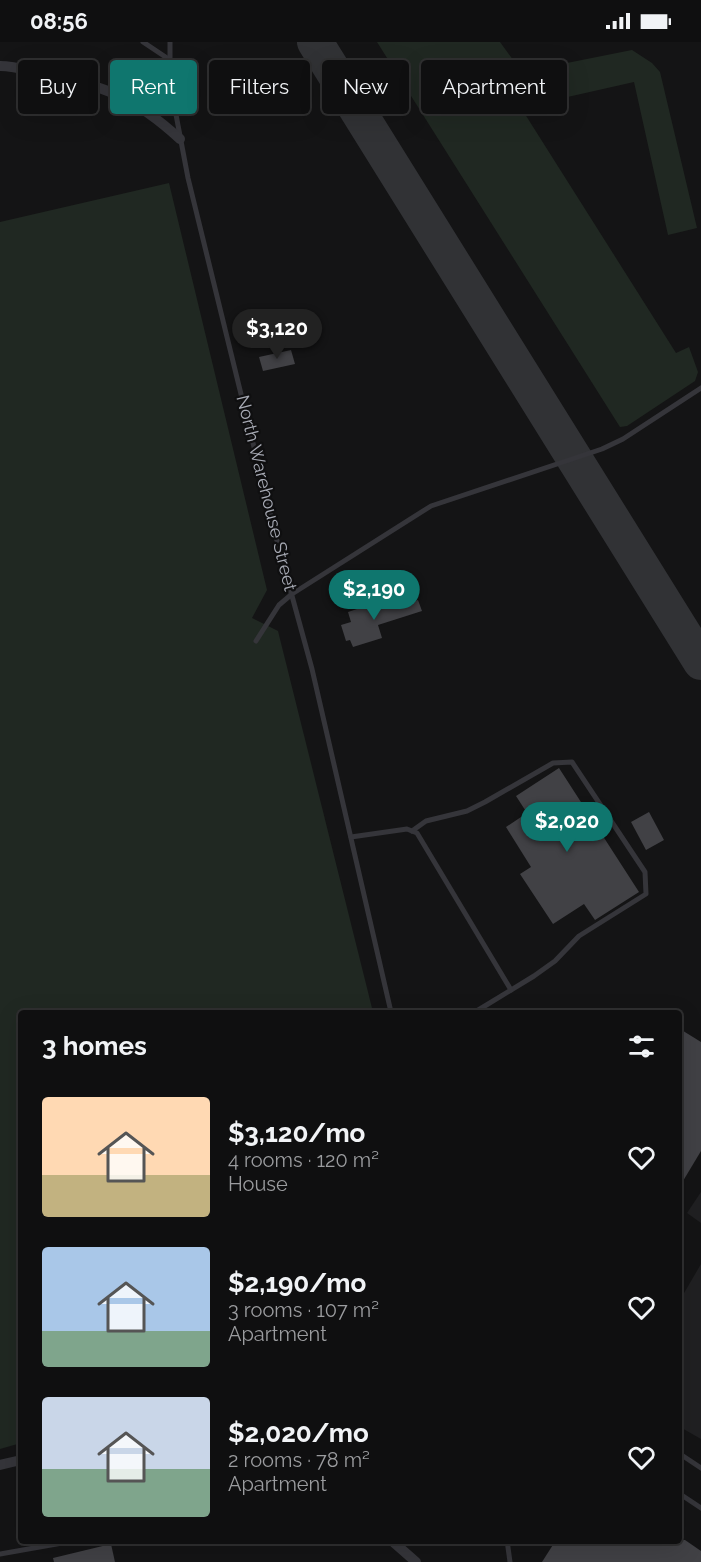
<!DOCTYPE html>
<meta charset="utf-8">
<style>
body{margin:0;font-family:Raleway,sans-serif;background:#1d1d1e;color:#f1f3f6;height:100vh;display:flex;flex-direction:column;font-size:22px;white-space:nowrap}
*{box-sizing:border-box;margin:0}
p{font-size:20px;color:#9b9c9f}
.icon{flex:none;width:33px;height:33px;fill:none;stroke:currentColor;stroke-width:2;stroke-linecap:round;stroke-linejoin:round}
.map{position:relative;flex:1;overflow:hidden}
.details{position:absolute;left:18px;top:968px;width:664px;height:534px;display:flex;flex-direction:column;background:#0f0f10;border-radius:6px;box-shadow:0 6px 24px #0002,0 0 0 2px #2f2f30}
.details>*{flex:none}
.top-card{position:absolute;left:18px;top:18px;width:666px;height:54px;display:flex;gap:12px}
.price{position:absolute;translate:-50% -51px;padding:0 14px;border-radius:21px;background:#0f766e;color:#fff;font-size:20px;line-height:39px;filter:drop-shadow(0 2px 3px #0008)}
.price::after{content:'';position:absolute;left:50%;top:36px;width:18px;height:14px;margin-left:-9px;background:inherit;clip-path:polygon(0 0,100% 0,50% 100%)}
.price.selected{background:#222;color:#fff}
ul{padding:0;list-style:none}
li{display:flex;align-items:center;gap:18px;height:150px;padding:0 24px}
li span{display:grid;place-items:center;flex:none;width:168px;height:120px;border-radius:6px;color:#555}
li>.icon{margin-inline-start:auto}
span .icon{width:72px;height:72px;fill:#fffc;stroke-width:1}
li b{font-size:26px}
h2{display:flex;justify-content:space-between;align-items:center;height:72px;padding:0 24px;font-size:26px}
.tag{padding:0 21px;border-radius:6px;background:#0f0f10;box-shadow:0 6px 24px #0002,0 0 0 2px #2f2f30;font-size:21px;line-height:54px}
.tag.selected{background:#0f766e;color:#fff}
.status{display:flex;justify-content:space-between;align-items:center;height:42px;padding:0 30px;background:#0f0f10;direction:ltr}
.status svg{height:16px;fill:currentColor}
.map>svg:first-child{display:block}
</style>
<div class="status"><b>08:56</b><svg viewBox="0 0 49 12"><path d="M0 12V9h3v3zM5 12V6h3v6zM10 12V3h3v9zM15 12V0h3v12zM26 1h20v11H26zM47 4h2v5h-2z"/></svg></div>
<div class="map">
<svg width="701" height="1520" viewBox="0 0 701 1520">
<rect width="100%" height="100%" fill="#141415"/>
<g fill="#202022">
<path d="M701 1150V1181L687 1171Z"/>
<path d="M701 1222V1397L680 1385V1258Z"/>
</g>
<g fill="#202822">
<path d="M377 0H500L522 30 632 8 652 21 660 30 697 186 668 193 634 40 541 61 524 64 523 69 676 311 689 305 698 330 695 339 627 384 620 385Z"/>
<path d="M169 141 267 548 252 576 278 589 373 970H21V1401L0 1407V180Z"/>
</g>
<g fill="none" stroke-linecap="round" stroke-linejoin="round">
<path stroke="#313235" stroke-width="36" d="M315 0 701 620"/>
</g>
<g fill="#414145">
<circle cx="269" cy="281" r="10"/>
<path d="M291 308 295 322 263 329 259 315Z"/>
<path d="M387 557 390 567 418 558 422 569 378 583 382 596 353 605 350 598 346 599 341 583 351 580 348 570Z"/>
<path d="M559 726 639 850 595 878 584 862 553 882 520 832 531 825 506 785 527 771 516 754Z"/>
<path d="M649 770 664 798 646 808 631 780Z"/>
<path d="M680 987 701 1000V1109L680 1144Z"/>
<path d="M556 1498H685L701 1509V1520H542Z"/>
<path d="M111 1502 115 1520H54L53 1516Z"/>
</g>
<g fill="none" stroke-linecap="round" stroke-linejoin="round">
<g stroke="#35353a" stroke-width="5">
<path d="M143 0 170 18"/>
<path d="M170 0V41L188 136 277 499 312 627 391 970"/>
<path d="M256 599 279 563 292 552 431 464 602 407 623 397 701 346"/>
<path d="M412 789 426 779 467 769 485 760 553 721 572 720 645 830 646 852 579 894 555 919 534 934 475 970"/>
<path d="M351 795 407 787 417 791 511 948"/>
<path d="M680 1412 701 1426"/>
<path d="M680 1452 701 1466"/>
<path d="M507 1498 510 1520"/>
<path d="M0 1512 79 1498"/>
</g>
<g stroke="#35353a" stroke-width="10">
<path d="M0 24C15 24 30 29 45 32 105 44 134 55 180 97"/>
<path d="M0 1423 21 1418"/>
<path d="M391 1498 416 1520"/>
</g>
</g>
<g text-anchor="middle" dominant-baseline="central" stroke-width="4.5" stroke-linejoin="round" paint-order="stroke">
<g font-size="18" fill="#a7aab4" stroke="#0f0f10">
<text transform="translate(267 451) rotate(76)">North Warehouse Street</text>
</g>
</g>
</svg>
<b class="price selected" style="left:277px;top:318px">$3,120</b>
<b class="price" style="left:374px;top:579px">$2,190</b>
<b class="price" style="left:567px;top:811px">$2,020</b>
<div class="top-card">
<a class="tag">Buy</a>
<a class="tag selected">Rent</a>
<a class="tag">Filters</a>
<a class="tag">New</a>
<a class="tag">Apartment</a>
</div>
<section class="details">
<h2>3 homes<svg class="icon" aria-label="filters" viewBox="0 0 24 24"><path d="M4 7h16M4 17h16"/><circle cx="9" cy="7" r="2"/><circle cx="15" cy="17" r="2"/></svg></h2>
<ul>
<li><span style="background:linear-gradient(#ffd9b3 65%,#c2b280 0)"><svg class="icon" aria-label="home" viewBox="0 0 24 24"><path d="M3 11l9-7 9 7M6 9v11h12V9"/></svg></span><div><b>$3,120/mo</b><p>4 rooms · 120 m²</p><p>House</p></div><svg class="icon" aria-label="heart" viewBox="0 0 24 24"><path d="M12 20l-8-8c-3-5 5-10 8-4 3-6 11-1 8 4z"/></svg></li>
<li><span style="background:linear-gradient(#a9c7e8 70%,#7fa58c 0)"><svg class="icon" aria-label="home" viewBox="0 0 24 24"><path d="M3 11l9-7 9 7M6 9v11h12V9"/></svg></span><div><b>$2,190/mo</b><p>3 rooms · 107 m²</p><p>Apartment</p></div><svg class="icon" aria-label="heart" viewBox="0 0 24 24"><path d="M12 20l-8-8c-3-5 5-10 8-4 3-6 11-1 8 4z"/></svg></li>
<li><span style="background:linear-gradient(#c9d6e8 60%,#7fa58c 0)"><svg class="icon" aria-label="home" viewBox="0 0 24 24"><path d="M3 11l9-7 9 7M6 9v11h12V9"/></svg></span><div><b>$2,020/mo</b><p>2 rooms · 78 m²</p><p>Apartment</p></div><svg class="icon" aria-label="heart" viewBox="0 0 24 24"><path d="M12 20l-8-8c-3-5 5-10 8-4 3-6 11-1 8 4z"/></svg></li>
</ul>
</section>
</div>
